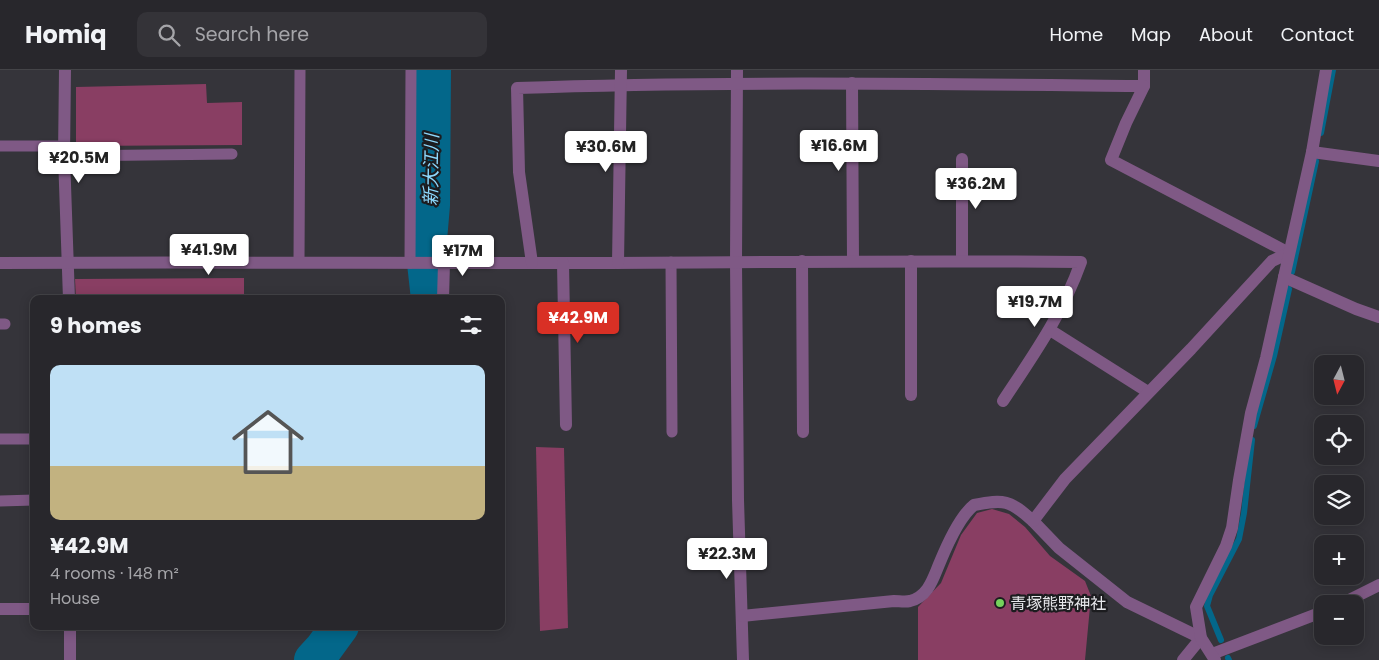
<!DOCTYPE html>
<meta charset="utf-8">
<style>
body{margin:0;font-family:Poppins,"Noto Sans JP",sans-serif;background:#343338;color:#f1f3f6;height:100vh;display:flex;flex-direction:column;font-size:19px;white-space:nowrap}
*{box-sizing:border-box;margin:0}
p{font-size:16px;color:#a5a5a9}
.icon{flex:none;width:28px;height:28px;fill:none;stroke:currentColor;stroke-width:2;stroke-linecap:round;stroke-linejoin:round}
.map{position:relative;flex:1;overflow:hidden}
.details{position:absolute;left:30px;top:225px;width:475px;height:335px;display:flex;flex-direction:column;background:#28272c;border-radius:10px;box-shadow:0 2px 12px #0003,0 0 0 1px #444448}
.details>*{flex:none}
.needle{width:32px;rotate:187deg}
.buttons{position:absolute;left:1314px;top:285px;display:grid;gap:10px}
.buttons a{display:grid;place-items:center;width:50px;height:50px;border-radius:10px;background:#28272c;box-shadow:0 2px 12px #0003,0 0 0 1px #444448;font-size:25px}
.price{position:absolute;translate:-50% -42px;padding:0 11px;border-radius:5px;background:#fff;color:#222;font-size:16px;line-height:32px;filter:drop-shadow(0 1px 2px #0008)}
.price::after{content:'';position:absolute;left:50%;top:30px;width:15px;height:11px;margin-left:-8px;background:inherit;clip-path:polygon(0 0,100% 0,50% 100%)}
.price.selected{background:#d93025;color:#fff}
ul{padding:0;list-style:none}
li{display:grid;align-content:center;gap:10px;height:265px;padding:0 20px}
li+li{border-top:1px solid #444448}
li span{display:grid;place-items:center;height:155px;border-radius:10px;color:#555}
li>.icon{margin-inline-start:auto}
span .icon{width:90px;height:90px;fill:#fffc;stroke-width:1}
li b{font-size:21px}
h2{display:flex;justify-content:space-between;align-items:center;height:60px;padding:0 20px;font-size:21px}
header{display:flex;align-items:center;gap:30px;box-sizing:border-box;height:70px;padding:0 25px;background:#28272c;border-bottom:1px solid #444448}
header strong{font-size:24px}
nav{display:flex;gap:28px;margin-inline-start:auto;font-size:18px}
.search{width:350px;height:45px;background:#343338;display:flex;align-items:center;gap:12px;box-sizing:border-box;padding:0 18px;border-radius:10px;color:#a5a5a9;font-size:19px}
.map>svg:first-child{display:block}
</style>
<header>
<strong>Homiq</strong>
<div class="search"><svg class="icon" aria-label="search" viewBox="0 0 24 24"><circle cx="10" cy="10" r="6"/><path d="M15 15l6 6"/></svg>Search here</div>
<nav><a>Home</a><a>Map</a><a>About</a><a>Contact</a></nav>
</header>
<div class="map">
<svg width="1379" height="590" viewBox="0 0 1379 590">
<rect width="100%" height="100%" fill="#35343a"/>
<g fill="#893e63">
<path d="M206 14 207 33 242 32V75L76 76V17Z"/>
<path d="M244 208V229H76L75 209Z"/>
<path d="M536 377 564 378 568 558 540 561Z"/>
<path d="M992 439 1009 444 1025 457 1050 486 1085 511 1091 526 1085 590H918V537L941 513 961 465 977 443Z"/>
</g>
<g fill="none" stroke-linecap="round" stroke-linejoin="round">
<g stroke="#03678a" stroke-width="6">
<path d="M1321 63 1333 0"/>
<path d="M1292 202 1316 91"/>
<path d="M1254 356 1274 286 1289 219"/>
<path d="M1221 570 1207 536 1210 525 1239 469 1244 443 1252 370"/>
<path d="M1228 588 1229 590"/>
</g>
<g stroke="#03678a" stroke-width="38">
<path d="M430 229 426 193 431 135 432 0"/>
<path d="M313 590 324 578 340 556"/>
</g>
<g stroke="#7f5985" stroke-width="11">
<path d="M0 76H64"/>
<path d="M64 86 232 84"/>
<path d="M299 192 300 0"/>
<path d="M671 192 672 362"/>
<path d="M410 193 411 0"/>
<path d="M0 254H5"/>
<path d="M0 369H34"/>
<path d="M0 431 34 430"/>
</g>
<g stroke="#7f5985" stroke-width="12">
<path d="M65 0 64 86 69 229"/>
<path d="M737 0 736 192 738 430 743 590"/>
<path d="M1144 0V16L1126 53 1111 90 1289 183"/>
<path d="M852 13 853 191"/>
<path d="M1312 82 1379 91"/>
<path d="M802 191 803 362"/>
<path d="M911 191V325"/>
<path d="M962 191V89"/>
<path d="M0 193C174 192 348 193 522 193 708 193 895 190 1081 192 1062 245 1034 284 1003 331"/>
<path d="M532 193 519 102 517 18C726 11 935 14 1144 16"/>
<path d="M563 193 566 355"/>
<path d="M618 193 621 0"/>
<path d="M1284 207 1356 239 1379 247"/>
<path d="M443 229 444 193"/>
<path d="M1050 260 1148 322"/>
<path d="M1033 451 1059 478 1127 532 1201 568 1183 590"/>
<path d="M1341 534 1379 515"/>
<path d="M0 539H34"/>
<path d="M742 546 894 531C899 531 905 532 910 531 929 526 933 508 940 492 947 475 960 446 974 435 1004 429 1010 430 1033 451L1065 409 1191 279 1272 191 1289 183"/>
<path d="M1212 584 1322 542"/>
<path d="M70 590V556"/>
<path d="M1215 590 1201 568 1196 537 1226 476 1232 458 1239 410 1251 343 1266 288 1312 82 1326 0"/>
</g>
</g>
<circle fill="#74d25c" stroke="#1c1c1f" stroke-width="2" cx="1000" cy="533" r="5"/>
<g text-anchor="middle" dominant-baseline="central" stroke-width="4.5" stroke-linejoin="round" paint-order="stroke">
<g font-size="16" fill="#e7e7eb" stroke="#1c1c1f" text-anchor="start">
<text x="1010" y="533">青塚熊野神社</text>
</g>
<g font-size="18" font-style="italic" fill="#8dd8fc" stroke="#1c1c1f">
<text transform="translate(431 100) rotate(-89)">新大江川</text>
</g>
</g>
</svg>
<div class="buttons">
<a><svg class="needle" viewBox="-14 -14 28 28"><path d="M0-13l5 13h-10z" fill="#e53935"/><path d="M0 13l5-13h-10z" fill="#a5a5a9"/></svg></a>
<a><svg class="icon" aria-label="locate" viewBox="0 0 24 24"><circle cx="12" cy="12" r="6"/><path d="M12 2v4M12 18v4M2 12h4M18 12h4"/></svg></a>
<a><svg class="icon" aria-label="layers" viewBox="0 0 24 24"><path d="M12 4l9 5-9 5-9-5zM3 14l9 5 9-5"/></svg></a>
<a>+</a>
<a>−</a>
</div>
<b class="price" style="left:839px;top:102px">¥16.6M</b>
<b class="price" style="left:606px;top:103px">¥30.6M</b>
<b class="price" style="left:79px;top:114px">¥20.5M</b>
<b class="price" style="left:976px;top:140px">¥36.2M</b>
<b class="price" style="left:209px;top:206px">¥41.9M</b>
<b class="price" style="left:463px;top:207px">¥17M</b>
<b class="price" style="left:1035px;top:258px">¥19.7M</b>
<b class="price selected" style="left:578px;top:274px">¥42.9M</b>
<b class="price" style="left:727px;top:510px">¥22.3M</b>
<section class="details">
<h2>9 homes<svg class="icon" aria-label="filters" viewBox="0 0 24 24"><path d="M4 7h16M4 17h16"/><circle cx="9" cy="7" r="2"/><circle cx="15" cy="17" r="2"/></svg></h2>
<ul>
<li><span style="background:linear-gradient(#bfe0f5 65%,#c2b280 0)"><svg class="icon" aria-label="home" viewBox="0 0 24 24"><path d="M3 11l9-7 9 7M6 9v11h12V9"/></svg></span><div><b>¥42.9M</b><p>4 rooms · 148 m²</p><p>House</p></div></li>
</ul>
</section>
</div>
